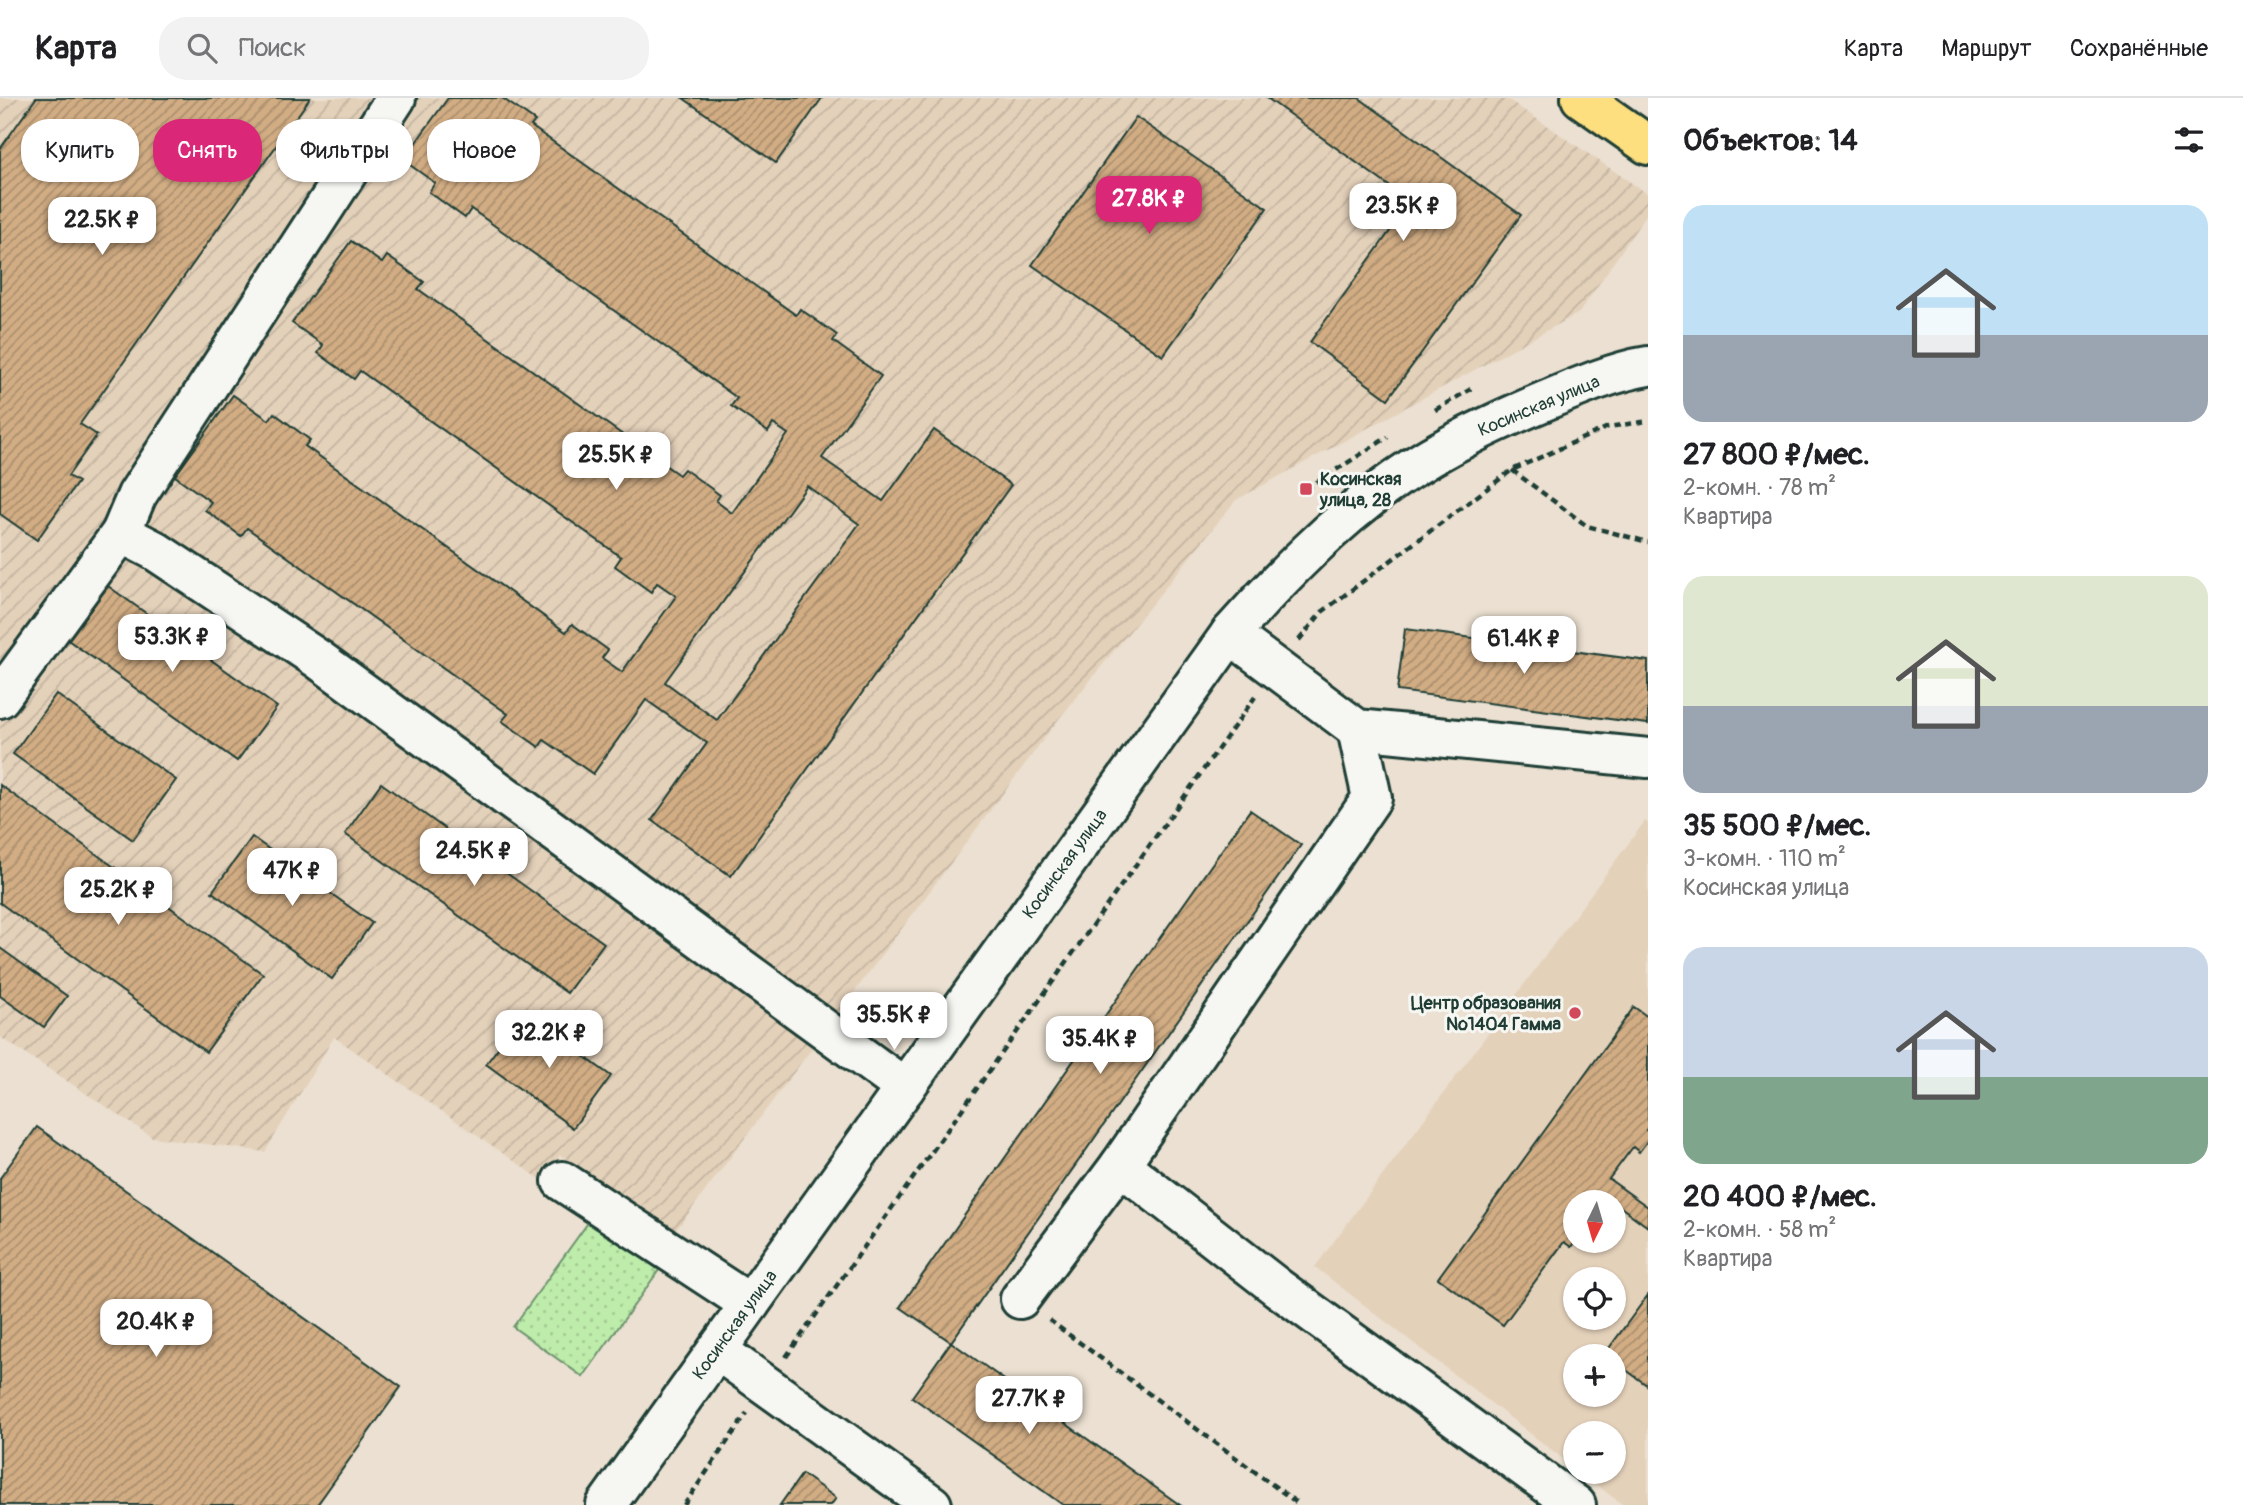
<!DOCTYPE html>
<html lang="ru">
<meta charset="utf-8">
<style>
body{margin:0;font-family:Pangolin,sans-serif;background:#f2f2f2;color:#202124;height:100vh;display:flex;flex-direction:column;font-size:26px;white-space:nowrap}
*{box-sizing:border-box;margin:0}
p{font-size:23px;color:#757577}
.icon{flex:none;width:38px;height:38px;fill:none;stroke:currentColor;stroke-width:2;stroke-linecap:round;stroke-linejoin:round}
.map{position:relative;flex:1;overflow:hidden}
.drawer{display:flex;flex-direction:column;background:#fff;width:595px}
.drawer>*{flex:none}
.top-card{position:absolute;left:21px;top:21px;width:665px;height:63px;display:flex;gap:14px}
.needle{width:46px;rotate:185deg}
.controls{position:absolute;left:1563px;top:1092px;display:grid;gap:14px}
.controls a{display:grid;place-items:center;width:63px;height:63px;border-radius:50%;background:#fff;box-shadow:0 2px 5px #0004;font-size:35px}
.price{position:absolute;translate:-50% -60px;padding:0 16px;border-radius:14px;background:#fff;color:#222;font-size:23px;line-height:46px;filter:drop-shadow(0 2px 4px #0008)}
.price::after{content:'';position:absolute;left:50%;top:42px;width:21px;height:16px;margin-left:-10px;background:inherit;clip-path:polygon(0 0,100% 0,50% 100%)}
.price.current{background:#db2777;color:#fff}
ul{padding:0;list-style:none}
li{display:grid;align-content:center;gap:14px;height:371px;padding:0 35px}
li span{display:grid;place-items:center;height:217px;border-radius:21px;color:#555}
li>.icon{margin-inline-start:auto}
span .icon{width:126px;height:126px;fill:#fffc;stroke-width:1}
li b{font-size:30px}
h2{display:flex;justify-content:space-between;align-items:center;height:84px;padding:0 35px;font-size:30px}
.chip{padding:0 24px;border-radius:28px;background:#fff;box-shadow:0 2px 5px #0004;font-size:24px;line-height:63px}
.chip.current{background:#db2777;color:#fff}
header{display:flex;align-items:center;gap:42px;box-sizing:border-box;height:98px;padding:0 35px;background:#fff;border-bottom:2px solid #e0e0e0}
header strong{font-size:33px}
nav{display:flex;gap:38px;margin-inline-start:auto;font-size:24px}
.search{width:490px;height:63px;background:#f2f2f2;display:flex;align-items:center;gap:18px;box-sizing:border-box;padding:0 24px;border-radius:28px;color:#757577;font-size:26px}
main{display:flex;flex:1;min-height:0}
.map>svg:first-child{display:block}
</style>
<header>
<strong>Карта</strong>
<div class="search"><svg class="icon" aria-label="search" viewBox="0 0 24 24"><circle cx="10" cy="10" r="6"/><path d="M15 15l6 6"/></svg>Поиск</div>
<nav><a>Карта</a><a>Маршрут</a><a>Сохранённые</a></nav>
</header>
<main>
<div class="map">
<svg width="1648" height="1407" viewBox="0 0 1648 1407">
<defs>
<pattern id="industrial-furrows" width="10" height="10" patternUnits="userSpaceOnUse" patternTransform="scale(1.75)"><rect width="10" height="10" fill="#e4d1ba"/><path d="M-1 1l2-2M0 10L10 0M9 11l2-2" fill="none" stroke="#c3b4a0"/></pattern>
<pattern id="park-dots" width="8" height="8" patternUnits="userSpaceOnUse" patternTransform="scale(1.75)"><rect width="8" height="8" fill="#beecaa"/><path d="M2 2h.1M6 6h.1" fill="none" stroke="#a3cb93" stroke-width="1.8" stroke-linecap="round"/></pattern>
<pattern id="building-hatch" width="6" height="6" patternUnits="userSpaceOnUse" patternTransform="scale(1.75)"><rect width="6" height="6" fill="#d2ad84"/><path d="M-1 1l2-2M0 6l6-6M5 7l2-2" fill="none" stroke="#aa8e6d"/></pattern>
</defs>
<rect width="100%" height="100%" fill="#ebe0d1"/>
<filter id="ink" filterUnits="userSpaceOnUse"><feTurbulence type="fractalNoise" baseFrequency=".0143" numOctaves="2"/><feDisplacementMap in="SourceGraphic" scale="14" xChannelSelector="R" yChannelSelector="G"/><feConvolveMatrix kernelMatrix="1 2 1 2 8 2 1 2 1" color-interpolation-filters="sRGB"/></filter>
<g filter="url(#ink)">
<path fill="#e4d1ba" fill-rule="evenodd" d="M1645 723 1648 726V1407H1623L1580 1374H1614V1335H1575V1370L1315 1169ZM1575 1104H1614V1143H1575ZM1575 1181H1614V1220H1575ZM1575 1258H1614V1297H1575Z"/>
<path fill="url(#industrial-furrows)" d="M0 0H1506L1648 96V114L1579 215 1236 402 1058 622 673 1136 560 1057 543 1083 334 939 265 1054 152 1039 0 939Z"/>
<path fill="url(#park-dots)" stroke="#6e946f" stroke-width="2" d="M590 1122 659 1172 583 1279 513 1229Z"/>
<g fill="url(#building-hatch)" stroke="#1f3d34" stroke-width="2" fill-rule="evenodd">
<path d="M36 0H310L80 326 97 337 68 378 78 384 37 442 0 416V51Z"/>
<path d="M448 0H502L535 23 531 28 796 217 800 211 837 237 833 243 881 278 822 360 883 403 934 332 1011 387 731 778 652 722 707 645 646 602 593 676 544 642 539 649 502 623 508 616 247 430 241 438 205 412 211 404 175 378 233 297 269 322 274 315 310 342 305 348 566 534 572 526 608 552 602 560 622 574 676 498 657 485 651 494 615 468 621 459 360 273 354 281 318 255 323 247 292 225 351 143 382 165 387 158 424 184 418 191 679 377 684 371 720 397 716 403 732 415 788 336 773 326 768 334 731 308 737 300 471 111 465 120 429 94 435 85 403 62ZM807 388 859 426 717 622 665 584Z"/>
<path d="M683 0H822L776 65Z"/>
<path d="M1267 0H1359L1521 117 1388 301 1310 244 1411 104Z"/>
<path d="M1136 19 1267 110 1163 258 1032 167Z"/>
<path d="M108 488 277 609 237 663 68 542Z"/>
<path d="M1405 531 1648 563V626L1397 593Z"/>
<path d="M56 596 176 682 133 742 13 656Z"/>
<path d="M381 685 604 845 567 895 345 736Z"/>
<path d="M0 687 263 876 206 954 0 805Z"/>
<path d="M1250 712 1301 747 951 1244 900 1209Z"/>
<path d="M252 739 372 825 332 881 212 794Z"/>
<path d="M0 850 67 898 44 929 0 898Z"/>
<path d="M1634 909 1648 919V1029L1646 1032 1648 1033V1042L1639 1054 1633 1049 1609 1081 1648 1109V1129L1600 1094 1593 1104H1575V1143L1571 1149 1564 1144 1503 1227 1438 1180Z"/>
<path d="M524 915 611 978 573 1030 486 966Z"/>
<path d="M37 1029 401 1289 317 1407H0V1080Z"/>
<path d="M1648 1197V1288L1614 1263V1258L1604 1257Z"/>
<path d="M951 1244 1180 1407H1063L912 1299Z"/>
<path d="M802 1376 836 1400 831 1407H780Z"/>
</g>
<g fill="none" stroke-linecap="round" stroke-linejoin="round">
<defs>
<g id="minor">
<path d="M396 0 137 397 121 435 154 452 318 561 905 990"/>
<path d="M1230 536 1357 631 1648 660"/>
<path d="M0 600 121 435"/>
<path d="M1357 631 1372 700 1120 1067 1278 1190 1576 1407"/>
<path d="M562 1083 750 1206"/>
<path d="M1020 1201 1120 1067"/>
<path d="M717 1252 932 1407"/>
<path d="M606 1407 1230 536C1279 481 1335 423 1397 380 1443 348 1495 324 1547 302 1578 289 1616 273 1648 268"/>
</g>
<path id="major" d="M1581 0 1648 47"/>
</defs>
<use href="#minor" stroke="#1f3d34" stroke-width="44"/>
<use href="#major" stroke="#1f3d34" stroke-width="44"/>
<g stroke="#1f3d34" stroke-width="4.5" stroke-dasharray="7 5" stroke-linecap="butt">
<path d="M1435 312 1471 291"/>
<path d="M1512 372 1587 428 1648 444"/>
<path d="M1306 391 1388 339"/>
<path d="M1299 542 1322 514 1512 372 1608 329 1648 323"/>
<path d="M1049 1222 1300 1407"/>
<path d="M786 1259 1255 599"/>
<path d="M684 1407 747 1315"/>
</g>
<use href="#minor" stroke="#f6f6f2" stroke-width="38"/>
<use href="#major" stroke="#fddf80" stroke-width="38"/>
</g>
</g>
<g fill="#d1495b" stroke="#f6f6f2" stroke-width="2.5">
<rect x="1299" y="384" width="14" height="14" rx="3.5"/>
<circle cx="1575" cy="915" r="7"/>
</g>
<g text-anchor="middle" dominant-baseline="central" stroke-width="6" stroke-linejoin="round" paint-order="stroke">
<g font-size="18" fill="#1f3d34" stroke="#f6f6f2">
<text transform="translate(1539 308) rotate(-23)">Косинская улица</text>
<text transform="translate(1065 766) rotate(-54)">Косинская улица</text>
<text transform="translate(735 1227) rotate(-54)">Косинская улица</text>
</g>
<g font-size="18" font-weight="bold" fill="#1f3d34" stroke="#f6f6f2" text-anchor="start">
<text x="1320" y="381">Косинская<tspan x="1320" dy="21">улица, 28</tspan></text>
<text x="1561" y="905" text-anchor="end">Центр образования<tspan x="1561" dy="21">№1404 Гамма</tspan></text>
</g>
</g>
</svg>
<div class="controls">
<a><svg class="needle" viewBox="-14 -14 28 28"><path d="M0-13l5 13h-10z" fill="#e53935"/><path d="M0 13l5-13h-10z" fill="#757577"/></svg></a>
<a><svg class="icon" aria-label="locate" viewBox="0 0 24 24"><circle cx="12" cy="12" r="6"/><path d="M12 2v4M12 18v4M2 12h4M18 12h4"/></svg></a>
<a>+</a>
<a>−</a>
</div>
<b class="price current" style="left:1149px;top:138px">27.8K ₽</b>
<b class="price" style="left:1403px;top:145px">23.5K ₽</b>
<b class="price" style="left:102px;top:159px">22.5K ₽</b>
<b class="price" style="left:616px;top:394px">25.5K ₽</b>
<b class="price" style="left:172px;top:576px">53.3K ₽</b>
<b class="price" style="left:1524px;top:578px">61.4K ₽</b>
<b class="price" style="left:474px;top:790px">24.5K ₽</b>
<b class="price" style="left:292px;top:810px">47K ₽</b>
<b class="price" style="left:118px;top:829px">25.2K ₽</b>
<b class="price" style="left:894px;top:954px">35.5K ₽</b>
<b class="price" style="left:549px;top:972px">32.2K ₽</b>
<b class="price" style="left:1100px;top:978px">35.4K ₽</b>
<b class="price" style="left:156px;top:1261px">20.4K ₽</b>
<b class="price" style="left:1029px;top:1338px">27.7K ₽</b>
<div class="top-card">
<a class="chip">Купить</a>
<a class="chip current">Снять</a>
<a class="chip">Фильтры</a>
<a class="chip">Новое</a>
</div>
</div>
<section class="drawer">
<h2>Объектов: 14<svg class="icon" aria-label="filters" viewBox="0 0 24 24"><path d="M4 7h16M4 17h16"/><circle cx="9" cy="7" r="2"/><circle cx="15" cy="17" r="2"/></svg></h2>
<ul>
<li><span style="background:linear-gradient(#bfe0f5 60%,#9aa5b1 0)"><svg class="icon" aria-label="home" viewBox="0 0 24 24"><path d="M3 11l9-7 9 7M6 9v11h12V9"/></svg></span><div><b>27 800 ₽/мес.</b><p>2-комн. · 78 m²</p><p>Квартира</p></div></li>
<li><span style="background:linear-gradient(#dfe7d0 60%,#9aa5b1 0)"><svg class="icon" aria-label="home" viewBox="0 0 24 24"><path d="M3 11l9-7 9 7M6 9v11h12V9"/></svg></span><div><b>35 500 ₽/мес.</b><p>3-комн. · 110 m²</p><p>Косинская улица</p></div></li>
<li><span style="background:linear-gradient(#c9d6e8 60%,#7fa58c 0)"><svg class="icon" aria-label="home" viewBox="0 0 24 24"><path d="M3 11l9-7 9 7M6 9v11h12V9"/></svg></span><div><b>20 400 ₽/мес.</b><p>2-комн. · 58 m²</p><p>Квартира</p></div></li>
</ul>
</section>
</main>
